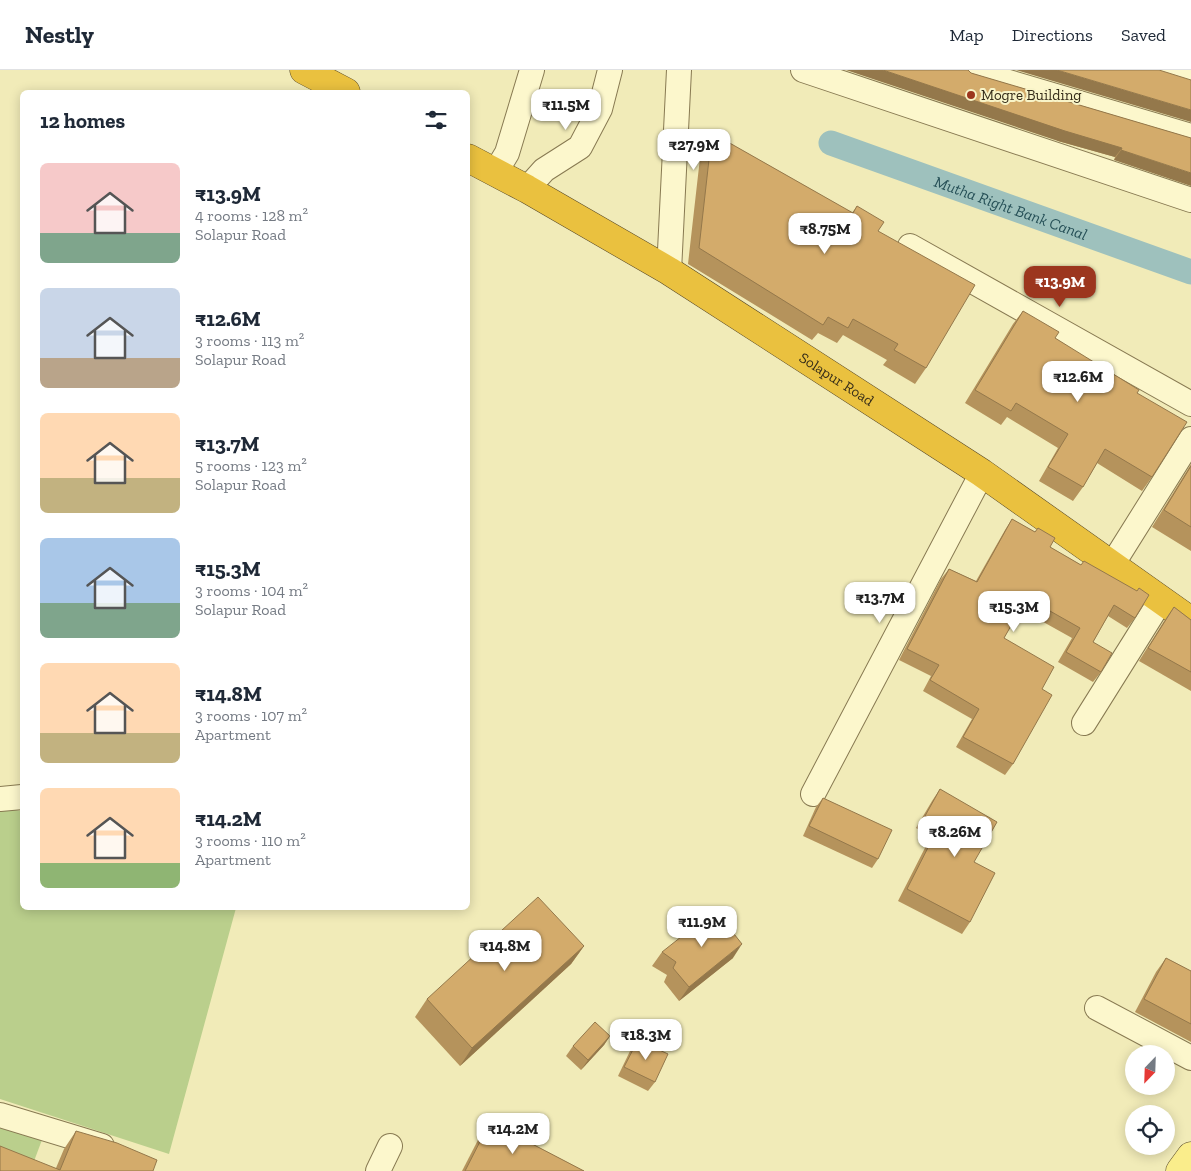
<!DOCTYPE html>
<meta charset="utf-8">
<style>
body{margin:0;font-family:"Zilla Slab",serif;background:#f6f6f7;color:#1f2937;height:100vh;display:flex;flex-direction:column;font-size:19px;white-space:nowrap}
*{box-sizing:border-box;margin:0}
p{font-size:16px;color:#747a83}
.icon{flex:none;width:28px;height:28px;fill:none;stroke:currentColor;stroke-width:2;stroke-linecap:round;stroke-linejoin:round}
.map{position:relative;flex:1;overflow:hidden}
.panel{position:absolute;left:20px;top:20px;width:450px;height:820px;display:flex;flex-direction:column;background:#fff;border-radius:8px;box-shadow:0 2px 12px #0003}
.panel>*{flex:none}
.needle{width:32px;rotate:203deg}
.controls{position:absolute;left:1125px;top:975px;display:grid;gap:10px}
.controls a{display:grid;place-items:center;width:50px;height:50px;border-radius:50%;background:#fff;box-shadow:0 2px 12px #0003;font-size:25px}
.price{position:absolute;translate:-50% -42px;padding:0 11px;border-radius:10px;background:#fff;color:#222;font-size:16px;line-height:32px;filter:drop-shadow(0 1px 2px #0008)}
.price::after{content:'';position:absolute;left:50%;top:30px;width:15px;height:11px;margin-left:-8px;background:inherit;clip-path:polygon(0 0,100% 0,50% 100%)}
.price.selected{background:#9c361e;color:#fff}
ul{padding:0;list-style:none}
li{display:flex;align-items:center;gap:15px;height:125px;padding:0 20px}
li span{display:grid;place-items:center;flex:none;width:140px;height:100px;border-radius:8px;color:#555}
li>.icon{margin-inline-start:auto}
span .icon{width:60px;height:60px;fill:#fffc;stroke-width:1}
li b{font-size:21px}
h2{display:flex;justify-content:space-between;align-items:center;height:60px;padding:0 20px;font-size:21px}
header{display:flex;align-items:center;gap:30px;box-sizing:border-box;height:70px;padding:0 25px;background:#fff;border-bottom:1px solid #e0e1e3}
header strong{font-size:24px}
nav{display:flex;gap:28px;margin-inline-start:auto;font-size:18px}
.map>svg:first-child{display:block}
</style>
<header>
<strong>Nestly</strong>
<nav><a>Map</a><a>Directions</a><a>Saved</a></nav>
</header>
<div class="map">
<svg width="1191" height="1101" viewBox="0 0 1191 1101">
<rect width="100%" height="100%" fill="#f1ebb8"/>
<g fill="#bacf8c">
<path d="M0 738 22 741V838H236L169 1084 0 1029Z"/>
<path d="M0 1048 45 1062 31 1099 0 1089Z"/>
</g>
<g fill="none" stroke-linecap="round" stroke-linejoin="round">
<path stroke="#9ec1bd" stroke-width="25" id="s1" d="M831 73 1191 202"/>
<defs>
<g id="minor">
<path d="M803 0 1191 130"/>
<path d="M968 0 1191 66"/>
<path d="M1162 0 1191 8"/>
<path d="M495 103 507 83 532 0"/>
<path d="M527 119 544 100 580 77 600 39 610 0"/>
<path d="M910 176 1191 334"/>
<path d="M669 201 679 0"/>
<path d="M1112 495 1191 369"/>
<path d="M1084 653 1161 530"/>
<path d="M813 724 982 403"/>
<path d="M0 729 22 727"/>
<path d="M1097 938 1191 988"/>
<path d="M0 1045 102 1076"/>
<path d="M378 1101 390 1076"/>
</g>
<path id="major" d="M1180 1101 1191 1086"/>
<g id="highway">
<path d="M304 0 346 22"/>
<path id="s2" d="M468 88 527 119 669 201 982 403 1191 551"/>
</g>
</defs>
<use href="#minor" stroke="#887a52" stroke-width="26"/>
<use href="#major" stroke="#554628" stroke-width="29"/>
<use href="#highway" stroke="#554628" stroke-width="29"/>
<use href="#minor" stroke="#fcf7cc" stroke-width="24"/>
<use href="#major" stroke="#faed8b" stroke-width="28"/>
<use href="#highway" stroke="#eac13f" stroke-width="28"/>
</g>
<g fill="#b5935c">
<path d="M971 3 1191 68 1114 90 1115 87 1058 71Z"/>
<path d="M712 63 852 143 857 136 878 161 926 298 915 314 883 295 887 290 843 265 837 273 818 263 812 270 688 194 701 79Z"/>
<path d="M1023 241 1055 268 1137 323 1152 407 1142 421 1097 393 1083 417 1073 431 1039 411 1058 378 1007 347 1001 355 965 333 1013 254Z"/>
<path d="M1191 394V481L1152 457Z"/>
<path d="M1012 449 1035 462 1038 458 1050 477 1081 495 1084 491 1135 548 1127 558 1108 546 1093 572 1101 602 1093 612 1058 592 1072 568 1020 539 1004 568 1042 619 1013 694 1005 705 956 677 972 649 923 621 931 606 899 590 941 509 949 499 976 511 1005 460Z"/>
<path d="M1174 537 1191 550V621L1139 591 1164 551Z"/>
<path d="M940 719 974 792 970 852 962 864 898 831 931 766 916 758 932 731Z"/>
<path d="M823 728 878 789 872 798 803 766 816 737Z"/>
<path d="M584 876 571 894 460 996 415 947 427 929Z"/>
<path d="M662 882 733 888 679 931 664 912 667 905 652 896Z"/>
<path d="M1166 888 1191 901V972L1135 942 1156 902Z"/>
<path d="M610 966 604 975 581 1000 566 986 573 976Z"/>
<path d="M638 970 655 1012 648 1021 618 1006 631 979Z"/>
<path d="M490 1052 584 1101H462L478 1070Z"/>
<path d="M76 1061 153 1101H0L56 1098 64 1079Z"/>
</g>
<g fill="#94784b">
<path d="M846 0H883L1122 78 1115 87 1058 71Z"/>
<path d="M1016 0H1057L1191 40V52Z"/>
<path d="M1121 80 1191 103V116L1114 90Z"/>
<path d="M742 874 733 888 679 931 689 917Z"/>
<path d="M584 876 571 894 460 996 472 978Z"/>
<path d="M610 966 604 975 581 1000 588 990Z"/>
</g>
<g fill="#d3ab6b" stroke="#94784b">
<path d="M883 0H968L971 3 1191 68V103L1121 80 1122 78 1065 61Z"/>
<path d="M1057 0H1159L1191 10V40Z"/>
<path d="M712 63 853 143 857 136 884 152 878 161 975 215 926 298 894 280 898 274 853 249 848 258 828 247 823 255 699 178Z"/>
<path d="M1023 241 1059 262 1055 268 1139 320 1137 323 1187 352 1152 407 1105 379 1083 417 1048 397 1068 364 1016 333 1011 341 975 320Z"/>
<path d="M1191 396V457L1164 440Z"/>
<path d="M1012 449 1035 462 1038 458 1055 468 1050 477 1081 495 1084 491 1137 521 1139 518 1149 525 1135 548 1114 535 1093 572 1112 583 1101 602 1066 582 1080 558 1027 528 1004 568 1054 597 1042 619 1052 625 1013 694 963 667 979 639 930 610 939 595 907 579 949 499 977 512Z"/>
<path d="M1174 537 1191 550V602L1148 578Z"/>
<path d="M940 719 997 752 974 792 995 803 970 852 907 819 940 754 925 746Z"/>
<path d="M823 728 892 760 878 789 809 756Z"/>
<path d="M538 827 584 876 472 978 427 929Z"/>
<path d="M715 840 742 874 689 917 673 898 676 892 662 882Z"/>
<path d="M1166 888 1191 901V954L1144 929Z"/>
<path d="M595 952 610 966 588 990 573 976Z"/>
<path d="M638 970 668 984 655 1012 624 997Z"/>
<path d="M490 1052 584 1101H465Z"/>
<path d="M76 1061 117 1073 157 1090 153 1101H0V1076L60 1100Z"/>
</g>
<circle fill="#9c361e" stroke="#f8f4c8" stroke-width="2" cx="971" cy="25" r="5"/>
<g text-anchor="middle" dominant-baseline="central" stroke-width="4" stroke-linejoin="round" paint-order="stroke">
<g font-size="15" fill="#352c19" stroke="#f8f4c8" text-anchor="start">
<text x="981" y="25">Mogre Building</text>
</g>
<g font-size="15" fill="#352c19" stroke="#f8f4c8">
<text stroke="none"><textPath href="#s2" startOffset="430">Solapur Road</textPath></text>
</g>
<g font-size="16" font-style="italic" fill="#265057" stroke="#f8f4c8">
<text stroke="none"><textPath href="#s1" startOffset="191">Mutha Right Bank Canal</textPath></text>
</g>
</g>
</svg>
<div class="controls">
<a><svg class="needle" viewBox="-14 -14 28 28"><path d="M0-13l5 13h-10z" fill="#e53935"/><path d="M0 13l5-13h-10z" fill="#747a83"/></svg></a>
<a><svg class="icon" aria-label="locate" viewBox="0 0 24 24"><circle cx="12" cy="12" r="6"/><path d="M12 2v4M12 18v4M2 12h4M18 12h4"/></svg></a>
</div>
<b class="price" style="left:566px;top:61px">₹11.5M</b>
<b class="price" style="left:694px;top:101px">₹27.9M</b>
<b class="price" style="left:825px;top:185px">₹8.75M</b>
<b class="price selected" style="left:1060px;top:238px">₹13.9M</b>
<b class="price" style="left:1078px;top:333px">₹12.6M</b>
<b class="price" style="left:880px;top:554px">₹13.7M</b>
<b class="price" style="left:1014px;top:563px">₹15.3M</b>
<b class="price" style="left:955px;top:788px">₹8.26M</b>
<b class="price" style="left:702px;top:878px">₹11.9M</b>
<b class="price" style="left:505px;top:902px">₹14.8M</b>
<b class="price" style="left:646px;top:991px">₹18.3M</b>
<b class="price" style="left:513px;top:1085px">₹14.2M</b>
<section class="panel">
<h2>12 homes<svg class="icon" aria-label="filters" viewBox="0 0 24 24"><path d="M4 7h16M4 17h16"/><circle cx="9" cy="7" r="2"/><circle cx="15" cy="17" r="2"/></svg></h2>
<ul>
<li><span style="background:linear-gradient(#f6c9c9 70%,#7fa58c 0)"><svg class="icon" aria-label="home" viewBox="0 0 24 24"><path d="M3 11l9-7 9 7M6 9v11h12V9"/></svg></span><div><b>₹13.9M</b><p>4 rooms · 128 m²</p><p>Solapur Road</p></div></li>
<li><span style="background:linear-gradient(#c9d6e8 70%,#b9a48a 0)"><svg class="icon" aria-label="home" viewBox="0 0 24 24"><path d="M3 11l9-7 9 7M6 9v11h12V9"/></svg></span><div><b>₹12.6M</b><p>3 rooms · 113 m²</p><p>Solapur Road</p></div></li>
<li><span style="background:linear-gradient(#ffd9b3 65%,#c2b280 0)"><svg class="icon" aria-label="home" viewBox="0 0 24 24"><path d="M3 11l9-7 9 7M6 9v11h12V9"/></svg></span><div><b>₹13.7M</b><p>5 rooms · 123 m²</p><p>Solapur Road</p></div></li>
<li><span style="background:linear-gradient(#a9c7e8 65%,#7fa58c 0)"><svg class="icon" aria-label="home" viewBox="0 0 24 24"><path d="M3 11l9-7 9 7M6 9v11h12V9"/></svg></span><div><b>₹15.3M</b><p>3 rooms · 104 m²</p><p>Solapur Road</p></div></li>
<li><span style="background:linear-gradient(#ffd9b3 70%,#c2b280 0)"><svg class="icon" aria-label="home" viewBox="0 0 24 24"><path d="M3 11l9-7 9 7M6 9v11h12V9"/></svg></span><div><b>₹14.8M</b><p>3 rooms · 107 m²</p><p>Apartment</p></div></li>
<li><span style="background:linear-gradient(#ffd9b3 75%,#8fb573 0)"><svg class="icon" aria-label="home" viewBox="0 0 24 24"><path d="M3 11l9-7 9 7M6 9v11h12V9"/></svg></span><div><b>₹14.2M</b><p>3 rooms · 110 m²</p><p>Apartment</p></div></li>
</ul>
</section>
</div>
